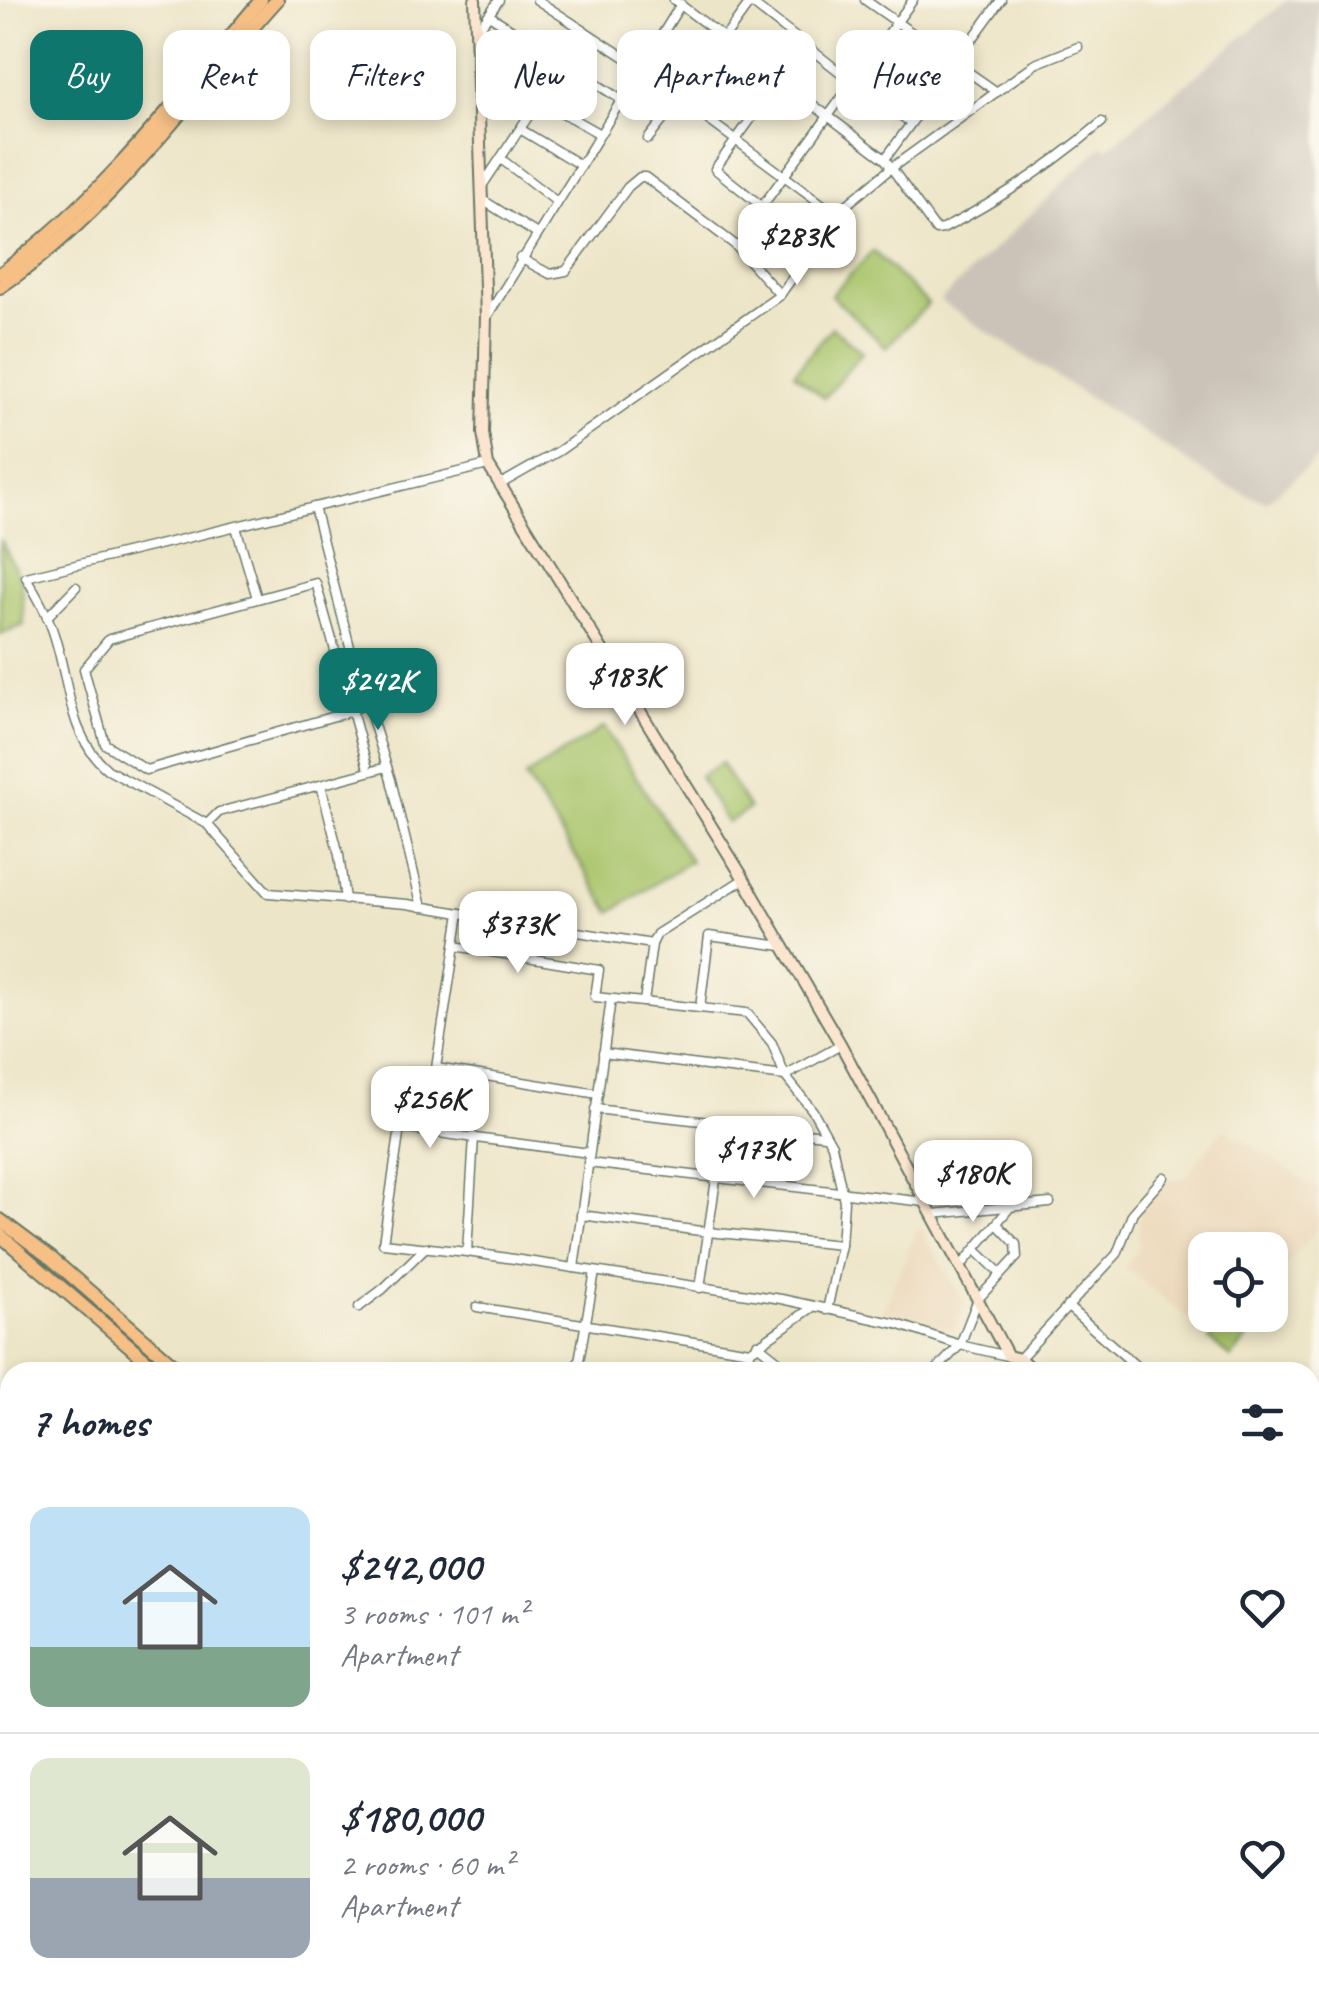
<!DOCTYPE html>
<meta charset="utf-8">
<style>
body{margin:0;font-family:Caveat,sans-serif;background:#f6f6f7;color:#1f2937;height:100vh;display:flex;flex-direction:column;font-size:38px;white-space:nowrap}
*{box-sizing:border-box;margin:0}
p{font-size:32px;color:#747a83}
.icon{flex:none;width:55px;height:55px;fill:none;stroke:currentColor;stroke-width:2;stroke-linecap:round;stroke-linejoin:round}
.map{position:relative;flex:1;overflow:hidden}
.sheet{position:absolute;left:0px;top:1362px;width:1320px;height:642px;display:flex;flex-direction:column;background:#fff;border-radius:30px 30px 0 0;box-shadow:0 5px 15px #0003}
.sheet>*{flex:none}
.hud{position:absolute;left:30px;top:30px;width:1260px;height:90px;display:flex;gap:20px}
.buttons{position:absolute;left:1188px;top:1232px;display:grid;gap:20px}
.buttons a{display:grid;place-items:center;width:100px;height:100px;border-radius:20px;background:#fff;box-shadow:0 5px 15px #0003;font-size:50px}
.price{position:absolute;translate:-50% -85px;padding:0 22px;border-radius:20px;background:#fff;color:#222;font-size:32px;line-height:65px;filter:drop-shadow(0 2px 5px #0008)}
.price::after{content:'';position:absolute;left:50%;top:60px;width:30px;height:22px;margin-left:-15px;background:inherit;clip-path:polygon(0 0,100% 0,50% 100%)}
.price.current{background:#0f766e;color:#fff}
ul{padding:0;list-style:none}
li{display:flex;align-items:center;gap:30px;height:250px;padding:0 30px}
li+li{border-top:2px solid #e0e1e3}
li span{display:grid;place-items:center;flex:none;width:280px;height:200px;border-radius:20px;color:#555}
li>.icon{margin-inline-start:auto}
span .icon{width:120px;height:120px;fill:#fffc;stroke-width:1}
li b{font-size:42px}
h2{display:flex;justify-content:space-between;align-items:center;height:120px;padding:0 30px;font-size:42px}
.tag{padding:0 35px;border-radius:20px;background:#fff;box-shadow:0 5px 15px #0003;font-size:35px;line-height:90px}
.tag.current{background:#0f766e;color:#fff}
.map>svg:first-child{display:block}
</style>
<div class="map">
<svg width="1319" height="2003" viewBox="0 0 1319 2003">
<rect width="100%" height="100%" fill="#fbf7ec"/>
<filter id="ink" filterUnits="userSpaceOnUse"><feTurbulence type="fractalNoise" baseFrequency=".01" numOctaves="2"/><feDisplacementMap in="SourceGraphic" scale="20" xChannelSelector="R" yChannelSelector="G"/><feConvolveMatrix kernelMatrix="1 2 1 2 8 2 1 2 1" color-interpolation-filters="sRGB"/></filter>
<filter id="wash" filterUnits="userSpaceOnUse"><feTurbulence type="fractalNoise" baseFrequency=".0048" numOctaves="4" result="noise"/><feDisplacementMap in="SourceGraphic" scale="40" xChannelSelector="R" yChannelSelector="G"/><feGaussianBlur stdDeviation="2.25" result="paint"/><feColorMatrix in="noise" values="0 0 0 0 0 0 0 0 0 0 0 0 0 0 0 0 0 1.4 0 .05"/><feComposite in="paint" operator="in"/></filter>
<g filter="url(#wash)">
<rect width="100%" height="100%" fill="#ede5c7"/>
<g fill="#ecd8ba">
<path d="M1224 1128 1319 1191V1227L1284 1267 1270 1255V1250H1205V1315H1213L1200 1328 1124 1267 1138 1249 1140 1211 1169 1180 1185 1178Z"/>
<path d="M919 1226 965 1303 954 1330 882 1312Z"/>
</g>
<path fill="#cbc3b8" d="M1287 0H1319V457L1266 502 1222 484 940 301 1103 145 1107 149Z"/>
<g fill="#a9c46a" stroke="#64804f" stroke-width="2.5">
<path d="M873 251 928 304 886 347 831 295Z"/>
<path d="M832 327 862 352 824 398 794 373Z"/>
<path d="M0 539 22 582 24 625 0 635Z"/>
<path d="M604 727 690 861 611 912 525 777Z"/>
<path d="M721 763 749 809 727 823 699 777Z"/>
<path d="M1229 1315H1255L1262 1321 1231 1358 1209 1339Z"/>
</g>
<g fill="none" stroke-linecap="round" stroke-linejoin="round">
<g stroke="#45b5bb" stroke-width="18">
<path d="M0 1871 10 1876"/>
<path d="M193 1995 206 2003"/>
</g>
</g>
</g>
<g filter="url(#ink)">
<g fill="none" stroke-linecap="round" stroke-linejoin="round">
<defs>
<g id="street">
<path d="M537 0 640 67 680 99 752 0"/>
<path d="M674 0 885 159 936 230 943 229C999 200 1054 163 1102 122"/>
<path d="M865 0 997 92"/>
<path d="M750 2 854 83 910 122"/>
<path d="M489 15 620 99"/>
<path d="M476 33 499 0"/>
<path d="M478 55 538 99 598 133"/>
<path d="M779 80 715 169 814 248"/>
<path d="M520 129 580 165"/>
<path d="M648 139 680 99 826 207 832 211H839L890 169 1035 64 1078 47"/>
<path d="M501 159 557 202"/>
<path d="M885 159 1001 0"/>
<path d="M482 186 585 31"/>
<path d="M481 199 537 234"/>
<path d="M763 205 913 0"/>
<path d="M780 295 814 248 832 211"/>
<path d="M488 315 681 4"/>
<path d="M499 485 559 451 780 295 734 244 645 177H640L628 187 566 271 550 274 520 258"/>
<path d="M314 507 351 651 391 780 422 907"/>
<path d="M236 527 257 598"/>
<path d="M316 583 352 711 146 770 105 744 84 669 109 639Z"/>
<path d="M47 617 76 587"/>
<path d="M367 765 352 711 367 702"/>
<path d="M321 785 339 855 345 900"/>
<path d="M207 824 219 812 387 767"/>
<path d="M460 913 407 904 268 893 207 824 108 770C65 734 70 675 51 626 45 609 35 593 26 577L488 465"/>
<path d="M455 946 599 970 595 997 747 1013 772 1043 785 1076 813 1111 832 1145 844 1201 841 1245 827 1310"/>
<path d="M644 1002 652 944 657 934 744 879"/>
<path d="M700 1008 709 936 782 946"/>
<path d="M603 1053 785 1076 841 1045"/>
<path d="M598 1094 436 1068 460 913 652 944"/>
<path d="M595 1109 824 1135"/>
<path d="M474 1137 467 1252 781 1299 897 1324 960 1345 1007 1356"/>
<path d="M588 1163 925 1202"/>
<path d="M932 1214 1050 1203"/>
<path d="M581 1215 708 1232 841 1245"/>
<path d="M977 1251 1001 1274"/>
<path d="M467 1252 383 1243 400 1128 589 1153"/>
<path d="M960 1267 1012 1205"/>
<path d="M574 1268 611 999"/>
<path d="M700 1288 724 1125"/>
<path d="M1067 1306 1143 1372"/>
<path d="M359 1307 383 1289 426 1247"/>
<path d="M477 1307 750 1351"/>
<path d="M757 1344 793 1372"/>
<path d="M577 1372 595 1272"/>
<path d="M749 1372 750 1351 813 1307"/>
<path d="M934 1372 960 1345 978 1299 1017 1257 1016 1244 997 1224"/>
<path d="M1007 1372 1117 1254 1133 1212 1164 1177"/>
<path d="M1310 1607 1319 1594"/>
<path d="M1310 1669 1319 1654"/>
<path d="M811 1995 812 2003"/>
<path d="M1085 1995 1098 2003"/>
<path d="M1002 2003 1007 1995"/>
<path d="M1113 2003 1119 1995"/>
</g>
<g id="secondary">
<path d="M475 0 486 317 483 433 488 465 744 879 841 1045 1008 1356 1020 1359 1034 1372"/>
<path d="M1310 1791 1319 1773"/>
<path d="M1203 2003 1207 1995"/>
</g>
<g id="primary">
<path d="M1310 1442 1319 1432"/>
<path d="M477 2003 487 1995"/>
</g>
<g id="highway">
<path d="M0 274C103 198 179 97 261 0"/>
<path d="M0 287C112 211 187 100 277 0"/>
<path d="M0 1220 52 1259 182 1372"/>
<path d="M0 1235 160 1372"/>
<path d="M448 2003 454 1995"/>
<path d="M504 2003 507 1995"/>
<path d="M521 2003 528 1995"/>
</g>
</defs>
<use href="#street" stroke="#677867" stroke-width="11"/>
<use href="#secondary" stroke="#677867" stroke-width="14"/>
<use href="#primary" stroke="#677867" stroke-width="15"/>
<use href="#highway" stroke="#677867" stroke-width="16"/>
<use href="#street" stroke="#fff" stroke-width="8"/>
<use href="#secondary" stroke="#fbe5cf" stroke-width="10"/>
<use href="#primary" stroke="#f5bf86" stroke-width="11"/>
<use href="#highway" stroke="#f5bf86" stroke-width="12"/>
<defs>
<g id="rail">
<path d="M1310 1727 1319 1711"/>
<path d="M1140 2003 1147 1995"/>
</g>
</defs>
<use href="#rail" stroke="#1f3d34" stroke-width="6"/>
<use href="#rail" stroke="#fbf7ec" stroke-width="2.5" stroke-dasharray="8" stroke-linecap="butt"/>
</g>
</g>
</svg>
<div class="buttons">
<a><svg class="icon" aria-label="locate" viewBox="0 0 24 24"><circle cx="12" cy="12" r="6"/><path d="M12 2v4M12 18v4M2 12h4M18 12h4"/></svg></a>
</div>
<b class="price" style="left:797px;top:288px">$283K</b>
<b class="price" style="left:625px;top:728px">$183K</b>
<b class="price current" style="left:378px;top:733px">$242K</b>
<b class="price" style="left:518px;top:976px">$373K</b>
<b class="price" style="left:430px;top:1151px">$256K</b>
<b class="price" style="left:754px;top:1201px">$173K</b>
<b class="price" style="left:973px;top:1225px">$180K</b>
<div class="hud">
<a class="tag current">Buy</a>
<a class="tag">Rent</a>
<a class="tag">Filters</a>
<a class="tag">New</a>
<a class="tag">Apartment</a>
<a class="tag">House</a>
</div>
<section class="sheet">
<h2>7 homes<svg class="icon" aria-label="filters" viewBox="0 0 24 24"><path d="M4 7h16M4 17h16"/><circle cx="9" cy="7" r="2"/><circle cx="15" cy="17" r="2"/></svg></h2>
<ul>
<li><span style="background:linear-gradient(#bfe0f5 70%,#7fa58c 0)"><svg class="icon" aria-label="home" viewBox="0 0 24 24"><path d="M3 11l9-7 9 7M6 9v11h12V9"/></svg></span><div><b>$242,000</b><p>3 rooms · 101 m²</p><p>Apartment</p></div><svg class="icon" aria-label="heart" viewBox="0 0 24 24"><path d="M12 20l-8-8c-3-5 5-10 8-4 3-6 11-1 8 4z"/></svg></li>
<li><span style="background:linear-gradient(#dfe7d0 60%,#9aa5b1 0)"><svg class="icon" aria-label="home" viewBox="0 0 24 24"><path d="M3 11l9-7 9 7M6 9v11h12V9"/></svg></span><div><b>$180,000</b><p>2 rooms · 60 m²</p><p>Apartment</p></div><svg class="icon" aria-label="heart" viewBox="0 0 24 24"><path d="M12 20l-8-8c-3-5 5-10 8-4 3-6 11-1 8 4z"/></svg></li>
</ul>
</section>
</div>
